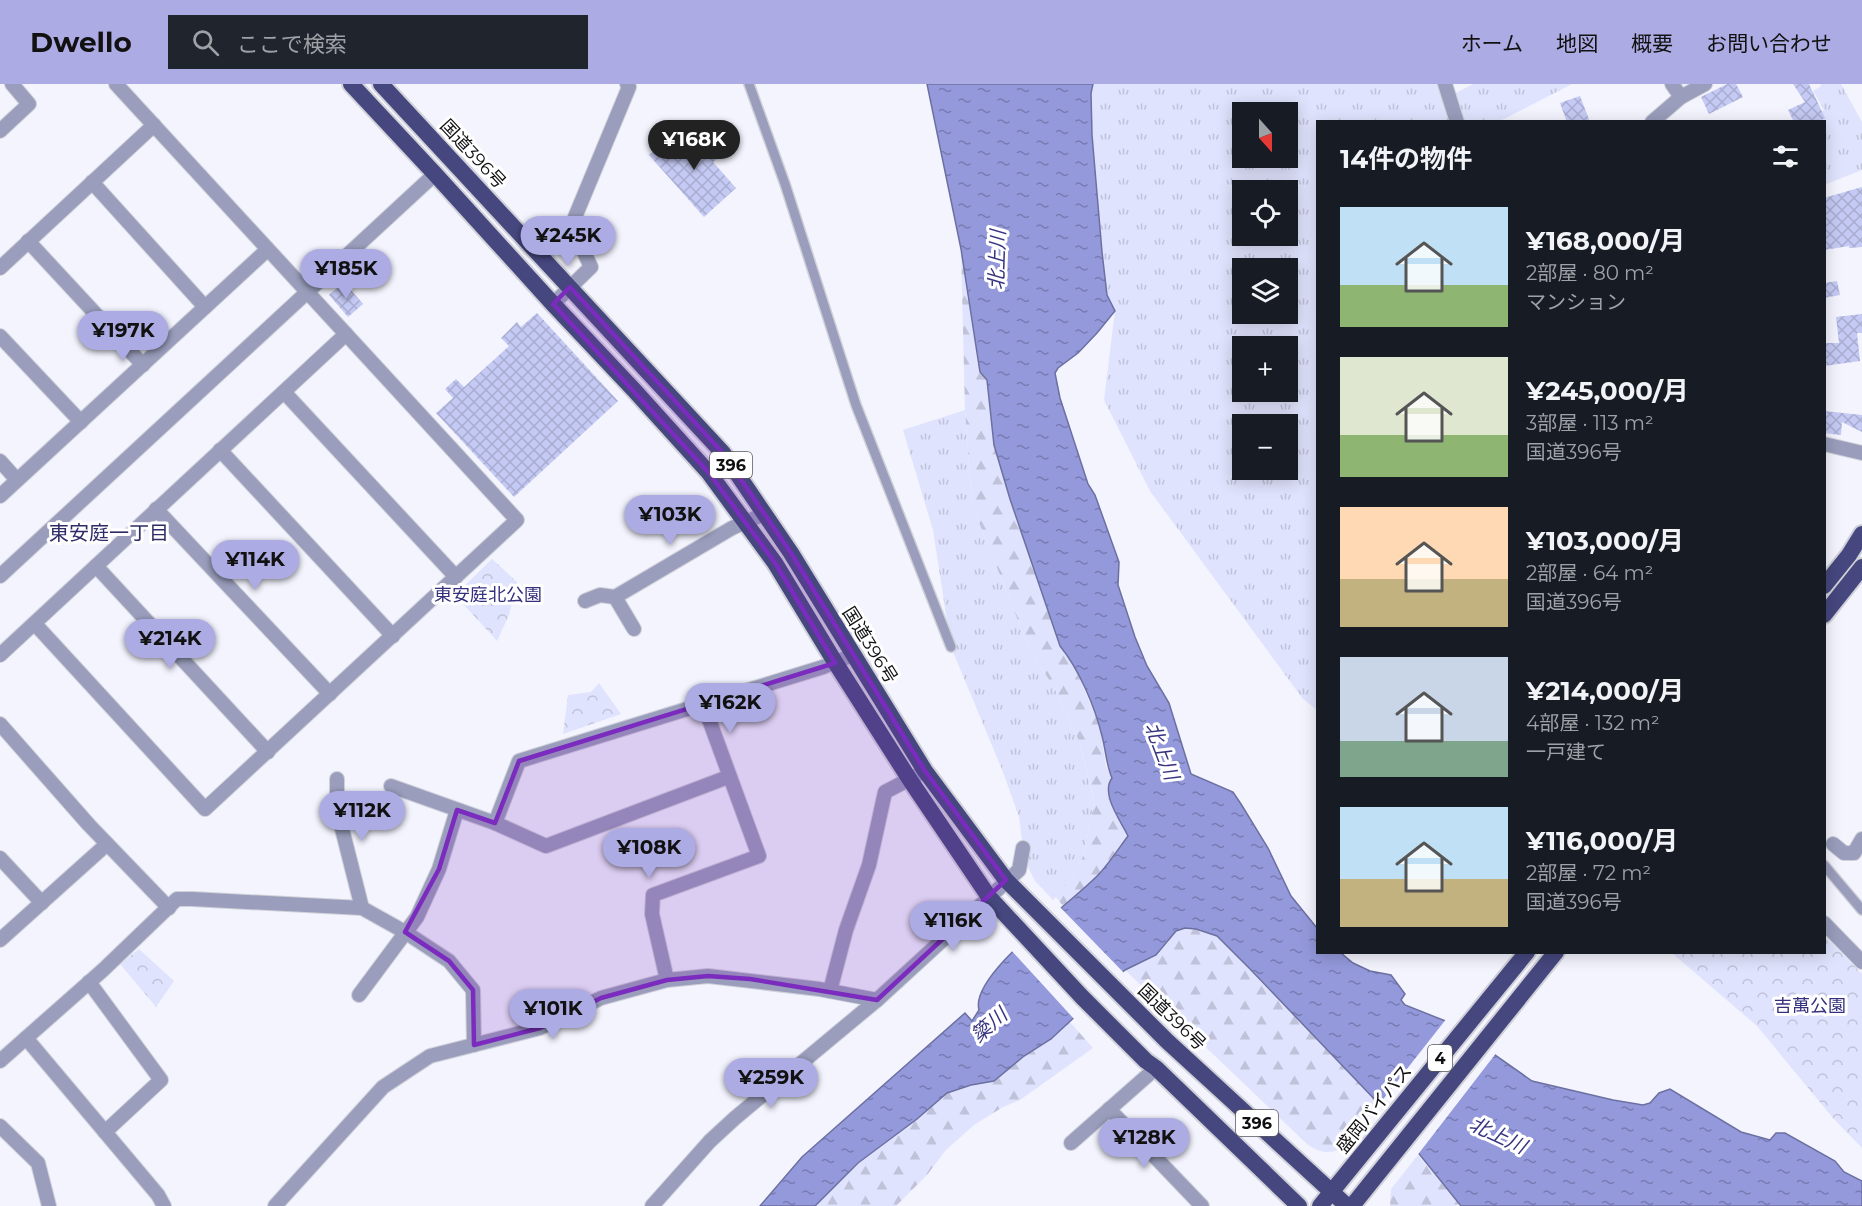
<!DOCTYPE html>
<html lang="ja">
<meta charset="utf-8">
<style>
body{margin:0;font-family:Montserrat,"Noto Sans JP",sans-serif;background:#20242c;color:#f1f3f6;height:100vh;display:flex;flex-direction:column;font-size:22px;white-space:nowrap}
*{box-sizing:border-box;margin:0}
p{font-size:20px;color:#9ea1a6}
.icon{flex:none;width:33px;height:33px;fill:none;stroke:currentColor;stroke-width:2;stroke-linecap:round;stroke-linejoin:round}
.map{position:relative;flex:1;overflow:hidden}
.drawer{position:absolute;left:1316px;top:36px;width:510px;height:834px;display:flex;flex-direction:column;background:#171b24;border-radius:0px;box-shadow:0 3px 15px #0003}
.drawer>*{flex:none}
.needle{width:39px;rotate:159deg}
.controls{position:absolute;left:1232px;top:18px;display:grid;gap:12px}
.controls a{display:grid;place-items:center;width:66px;height:66px;border-radius:0px;background:#171b24;box-shadow:0 3px 15px #0003;font-size:30px}
.price{position:absolute;translate:-50% -51px;padding:0 14px;border-radius:21px;background:#adabe3;color:#111;font-size:20px;line-height:39px;filter:drop-shadow(0 2px 3px #0008)}
.price::after{content:'';position:absolute;left:50%;top:36px;width:18px;height:14px;margin-left:-9px;background:inherit;clip-path:polygon(0 0,100% 0,50% 100%)}
.price.active{background:#222;color:#fff}
ul{padding:0;list-style:none}
li{display:flex;align-items:center;gap:18px;height:150px;padding:0 24px}
li span{display:grid;place-items:center;flex:none;width:168px;height:120px;border-radius:0px;color:#555}
li>.icon{margin-inline-start:auto}
span .icon{width:72px;height:72px;fill:#fffc;stroke-width:1}
li b{font-size:26px}
h2{display:flex;justify-content:space-between;align-items:center;height:72px;padding:0 24px;font-size:26px}
header{display:flex;align-items:center;gap:36px;box-sizing:border-box;height:84px;padding:0 30px;background:#adabe3;color:#111}
header strong{font-size:28px}
nav{display:flex;gap:33px;margin-inline-start:auto;font-size:21px}
.search{width:420px;height:54px;background:#20242c;display:flex;align-items:center;gap:15px;box-sizing:border-box;padding:0 21px;border-radius:0px;color:#9ea1a6;font-size:22px}
.map>svg:first-child{display:block}
</style>
<header>
<strong>Dwello</strong>
<div class="search"><svg class="icon" aria-label="search" viewBox="0 0 24 24"><circle cx="10" cy="10" r="6"/><path d="M15 15l6 6"/></svg>ここで検索</div>
<nav><a>ホーム</a><a>地図</a><a>概要</a><a>お問い合わせ</a></nav>
</header>
<div class="map">
<svg width="1862" height="1122" viewBox="0 0 1862 1122">
<defs>
<pattern id="grass-tufts" width="24" height="20" patternUnits="userSpaceOnUse" patternTransform="scale(1.5)"><rect width="24" height="20" fill="#e0e3fd"/><path d="M3 7l-1-3M5 7V3M7 7l1-3M15 17l-1-3M17 17v-4M19 17l1-3" fill="none" stroke="#bfc2d8"/></pattern>
<pattern id="forest-firs" width="22" height="20" patternUnits="userSpaceOnUse" patternTransform="scale(1.5)"><rect width="22" height="20" fill="#e0e3fd"/><path d="M5 1l3.5 6h-7zM16 11l3.5 6h-7z" fill="#bfc2d8"/></pattern>
<pattern id="park-crowns" width="20" height="18" patternUnits="userSpaceOnUse" patternTransform="scale(1.5)"><rect width="20" height="18" fill="#e0e3fd"/><path d="M2 6a3 3 0 1 1 6 0M12 15a3 3 0 1 1 6 0" fill="none" stroke="#bfc2d8"/></pattern>
<pattern id="water-ripples" width="26" height="14" patternUnits="userSpaceOnUse" patternTransform="scale(1.5)"><rect width="26" height="14" fill="#9499dc"/><path d="M2 4q2-2 4 0t4 0M15 11q2-2 4 0t4 0" fill="none" stroke="#777bb1"/></pattern>
<pattern id="building-cross-hatch" width="8" height="8" patternUnits="userSpaceOnUse" patternTransform="scale(1.5)"><rect width="8" height="8" fill="#c5caf4"/><path d="M0 0l8 8M0 8l8-8" fill="none" stroke="#a8acd0"/></pattern>
</defs>
<rect width="100%" height="100%" fill="#f3f4fe"/>
<g fill="url(#grass-tufts)" fill-rule="evenodd">
<path d="M1093 0H1439L1450 37 1317 38V626L1303 615 1150 407 1104 316 1115 227 1107 211 1102 168 1092 51 1091 9ZM1242 28H1287V74H1242ZM1242 106H1287V152H1242ZM1242 184H1287V230H1242ZM1242 262H1287V308H1242ZM1242 340H1287V386H1242Z"/>
<path d="M1473 0H1572L1500 37H1464L1454 10Z"/>
<path d="M1821 0H1841L1862 38V86L1824 101V60L1826 59 1824 42 1826 41 1820 28 1824 26 1813 7 1821 2Z"/>
<path d="M965 326 972 421 1029 564 1056 607 1079 657 1094 718 1084 770 1073 793 1053 816 1035 797 1028 783 1023 764 1019 733 1003 688 951 563 933 446 903 346Z"/>
</g>
<g fill="url(#forest-firs)">
<path d="M961 165 980 288 987 296 994 361 1010 415 1060 562 1073 578 1100 643 1106 682 1112 694 1108 712 1128 752 1100 790 1063 822 1055 812 1073 793 1084 770 1094 717 1079 657 1056 607 1029 564 972 421 965 326Z"/>
<path d="M1185 844 1196 845 1217 852 1379 1020 1347 1061C1334 1071 1320 1070 1307 1060L1125 886 1156 871 1176 847Z"/>
<path d="M1069 937 1093 964 1020 1016 1003 1023 974 1041 946 1066 927 1091 896 1122H815L858 1079 917 1035 947 1009 971 1001 995 997 1024 972 1051 955Z"/>
<path d="M1418 1071 1459 1120 1456 1122H1390L1391 1105Z"/>
</g>
<g fill="url(#park-crowns)">
<path d="M492 475 517 498 509 531 497 557 455 511Z"/>
<path d="M599 599 621 630 563 650 568 611 591 608Z"/>
<path d="M1824 851 1862 890V1064L1833 1034 1757 942 1672 869 1824 868Z"/>
<path d="M139 865 174 897 156 923 120 880Z"/>
</g>
<path fill="url(#water-ripples)" stroke="#6c70a0" stroke-width="1.5" d="M927 0H1093L1091 9 1092 51 1102 168 1107 211 1115 227 1097 249 1078 269 1058 284 1055 289 1060 314 1088 400 1095 411 1119 478 1118 501 1135 553 1147 582 1169 619 1191 690 1233 708 1241 720 1268 764 1291 812 1317 844V868L1341 869 1353 879 1370 887 1391 891 1405 910 1401 916 1405 921 1448 938 1532 997 1613 1016 1643 1021 1650 1019 1659 1009 1670 1005 1741 1048 1770 1056 1776 1049H1785L1835 1077 1844 1088 1862 1097V1122H1461L1379 1020 1250 885 1217 852 1196 845 1185 844 1176 847 1156 871 1125 886 1051 955 1024 972 994 997 971 1001 947 1009 917 1035 858 1079 815 1122H760L802 1073 965 929 972 937 979 926C969 890 1076 816 1100 789 1110 778 1119 764 1128 752 1121 737 1100 710 1112 694 1106 680 1106 667 1102 652 1095 623 1079 585 1060 562L1010 415 994 361 987 296 980 288 961 165Z"/>
<g fill="#f3f4fe">
<path d="M1059 822 1125 890 1075 936 1010 865Z"/>
<path d="M1447 934 1497 968 1416 1073 1377 1023Z"/>
</g>
<g fill="url(#building-cross-hatch)">
<path d="M1727 0H1736L1743 13 1709 30 1701 13Z"/>
<path d="M1793 0H1809L1825 34 1822 36 1823 38H1794L1788 26 1805 18Z"/>
<path d="M1580 12 1590 38H1567L1560 19Z"/>
<path d="M682 43 702 65 710 59 721 71 713 78 736 104 704 133 649 71Z"/>
<path d="M1862 103V163L1849 164V162L1824 166V114Z"/>
<path d="M1837 197 1840 211 1824 214V199Z"/>
<path d="M344 198 363 220 348 233 329 211Z"/>
<path d="M537 229 618 317 514 413 436 329 453 314 445 305 456 295 464 303 509 262 501 254 517 238 521 243Z"/>
<path d="M1862 230V249H1857L1860 277 1824 282V259H1839L1836 233Z"/>
<path d="M1824 327 1862 331V348L1842 338 1841 351 1824 349Z"/>
</g>
<g fill="none" stroke-linecap="round" stroke-linejoin="round">
<defs>
<g id="pedestrian">
<path d="M749 0 785 100 856 321 951 563"/>
<path d="M1824 781 1862 826"/>
</g>
<g id="minor">
<path d="M1445 0 1457 38"/>
<path d="M1672 0 1681 13"/>
<path d="M1652 38 1681 13 1705 0"/>
<path d="M0 47 29 20 12 0"/>
<path d="M92 98 205 223"/>
<path d="M28 157 143 281"/>
<path d="M0 184 154 41"/>
<path d="M553 220 591 183C583 166 575 151 575 133L629 3 627 0"/>
<path d="M0 252 81 338"/>
<path d="M284 308 456 493"/>
<path d="M1824 360 1862 369"/>
<path d="M220 366 393 552"/>
<path d="M0 377 17 396"/>
<path d="M0 412 267 166"/>
<path d="M156 425 330 610"/>
<path d="M96 482 268 668"/>
<path d="M0 492 435 90"/>
<path d="M615 513 634 545"/>
<path d="M585 517 600 511 615 513 732 444 764 430"/>
<path d="M35 540 205 725 517 436 116 0"/>
<path d="M0 571 346 250"/>
<path d="M0 640 89 741 169 824"/>
<path d="M337 695V725L362 824"/>
<path d="M391 702 495 739 546 762 728 693"/>
<path d="M495 739 519 677 823 583 853 571"/>
<path d="M1833 760 1844 769H1854L1862 755"/>
<path d="M0 774 42 819"/>
<path d="M1824 839 1862 878"/>
<path d="M0 856 107 760"/>
<path d="M667 896 652 830 653 811 759 772 703 619"/>
<path d="M89 898 161 996 105 1048"/>
<path d="M830 907 846 846 869 781 885 708 925 687"/>
<path d="M359 911 417 833 439 785 457 726"/>
<path d="M26 954 158 1111 164 1122"/>
<path d="M0 977 103 886 177 815H192L362 824 405 848 449 877 473 906 474 961"/>
<path d="M1109 1025 1202 1122"/>
<path d="M0 1042 38 1079 49 1122"/>
<path d="M1071 1059 1156 984"/>
<path d="M275 1122 383 1003 430 972 540 944 601 914 667 896 708 892 819 905 877 916"/>
<path d="M652 1122 710 1057 735 1034 877 916 1019 786 1023 764"/>
</g>
<g id="trunk">
<path d="M351 0 435 90 553 220 634 306 709 389 775 479 835 578 910 696 989 813 1082 913 1146 977 1156 984 1299 1122"/>
<path d="M381 0 723 369 791 469 925 687 1006 796 1167 957 1347 1122"/>
<path d="M1824 502 1849 471 1862 450"/>
<path d="M1824 531 1862 483"/>
<path d="M1320 1122 1527 868"/>
<path d="M1352 1122 1556 868"/>
</g>
</defs>
<use href="#pedestrian" stroke="#cfd0d8" stroke-width="12"/>
<use href="#minor" stroke="#cfd0d8" stroke-width="16"/>
<use href="#trunk" stroke="#cfd0d8" stroke-width="20"/>
<use href="#pedestrian" stroke="#9a9dbb" stroke-width="9"/>
<use href="#minor" stroke="#9a9dbb" stroke-width="14"/>
<use href="#trunk" stroke="#45477e" stroke-width="16"/>
</g>
<path fill="#7b2cbf" fill-opacity="0.2" stroke="#7b2cbf" stroke-width="4.5" stroke-linejoin="round" d="M570 203 723 369 791 469 925 687 1006 796 877 916 750 895 708 892 667 896 601 914 540 944 474 961 473 906 449 877 405 848 439 785 457 726 495 739 519 677 835 579 775 479 709 389 553 220Z"/>
<g text-anchor="middle" dominant-baseline="central" stroke-width="6" stroke-linejoin="round" paint-order="stroke">
<g fill="#fff" stroke="#58585a" stroke-width="1.5">
<rect x="710" y="368" width="42" height="26" rx="4.5"/>
<rect x="1428" y="961" width="24" height="26" rx="4.5"/>
<rect x="1236" y="1026" width="42" height="26" rx="4.5"/>
</g>
<g font-size="16" font-weight="bold" fill="#101013">
<text x="731" y="381">396</text>
<text x="1440" y="974">4</text>
<text x="1257" y="1039">396</text>
</g>
<g font-size="18" fill="#101013" stroke="#fff">
<text transform="translate(473 70) rotate(47)">国道396号</text>
<text transform="translate(870 561) rotate(58)">国道396号</text>
<text transform="translate(1172 933) rotate(44)">国道396号</text>
<text transform="translate(1374 1025) rotate(-51)">盛岡バイパス</text>
</g>
<g font-size="18" fill="#34307e" stroke="#fff">
<text x="488" y="511">東安庭北公園</text>
<text x="1810" y="922">吉萬公園</text>
</g>
<g font-size="20" font-style="italic" fill="#373482" stroke="#fff">
<text transform="translate(997 176) rotate(-88)">北上川</text>
<text transform="translate(1162 667) rotate(69)">北上川</text>
<text transform="translate(989 941) rotate(-41)">簗川</text>
<text transform="translate(1498 1051) rotate(25)">北上川</text>
</g>
<g font-size="20" fill="#2d2c67" stroke="#fff">
<text x="109" y="449">東安庭一丁目</text>
</g>
</g>
</svg>
<div class="controls">
<a><svg class="needle" viewBox="-14 -14 28 28"><path d="M0-13l5 13h-10z" fill="#e53935"/><path d="M0 13l5-13h-10z" fill="#9ea1a6"/></svg></a>
<a><svg class="icon" aria-label="locate" viewBox="0 0 24 24"><circle cx="12" cy="12" r="6"/><path d="M12 2v4M12 18v4M2 12h4M18 12h4"/></svg></a>
<a><svg class="icon" aria-label="layers" viewBox="0 0 24 24"><path d="M12 4l9 5-9 5-9-5zM3 14l9 5 9-5"/></svg></a>
<a>+</a>
<a>−</a>
</div>
<b class="price active" style="left:694px;top:87px">¥168K</b>
<b class="price" style="left:568px;top:183px">¥245K</b>
<b class="price" style="left:346px;top:216px">¥185K</b>
<b class="price" style="left:123px;top:278px">¥197K</b>
<b class="price" style="left:670px;top:462px">¥103K</b>
<b class="price" style="left:255px;top:507px">¥114K</b>
<b class="price" style="left:170px;top:586px">¥214K</b>
<b class="price" style="left:730px;top:650px">¥162K</b>
<b class="price" style="left:362px;top:758px">¥112K</b>
<b class="price" style="left:649px;top:795px">¥108K</b>
<b class="price" style="left:953px;top:868px">¥116K</b>
<b class="price" style="left:553px;top:956px">¥101K</b>
<b class="price" style="left:771px;top:1025px">¥259K</b>
<b class="price" style="left:1144px;top:1085px">¥128K</b>
<section class="drawer">
<h2>14件の物件<svg class="icon" aria-label="filters" viewBox="0 0 24 24"><path d="M4 7h16M4 17h16"/><circle cx="9" cy="7" r="2"/><circle cx="15" cy="17" r="2"/></svg></h2>
<ul>
<li><span style="background:linear-gradient(#bfe0f5 65%,#8fb573 0)"><svg class="icon" aria-label="home" viewBox="0 0 24 24"><path d="M3 11l9-7 9 7M6 9v11h12V9"/></svg></span><div><b>¥168,000/月</b><p>2部屋 · 80 m²</p><p>マンション</p></div></li>
<li><span style="background:linear-gradient(#dfe7d0 65%,#8fb573 0)"><svg class="icon" aria-label="home" viewBox="0 0 24 24"><path d="M3 11l9-7 9 7M6 9v11h12V9"/></svg></span><div><b>¥245,000/月</b><p>3部屋 · 113 m²</p><p>国道396号</p></div></li>
<li><span style="background:linear-gradient(#ffd9b3 60%,#c2b280 0)"><svg class="icon" aria-label="home" viewBox="0 0 24 24"><path d="M3 11l9-7 9 7M6 9v11h12V9"/></svg></span><div><b>¥103,000/月</b><p>2部屋 · 64 m²</p><p>国道396号</p></div></li>
<li><span style="background:linear-gradient(#c9d6e8 70%,#7fa58c 0)"><svg class="icon" aria-label="home" viewBox="0 0 24 24"><path d="M3 11l9-7 9 7M6 9v11h12V9"/></svg></span><div><b>¥214,000/月</b><p>4部屋 · 132 m²</p><p>一戸建て</p></div></li>
<li><span style="background:linear-gradient(#bfe0f5 60%,#c2b280 0)"><svg class="icon" aria-label="home" viewBox="0 0 24 24"><path d="M3 11l9-7 9 7M6 9v11h12V9"/></svg></span><div><b>¥116,000/月</b><p>2部屋 · 72 m²</p><p>国道396号</p></div></li>
</ul>
</section>
</div>
